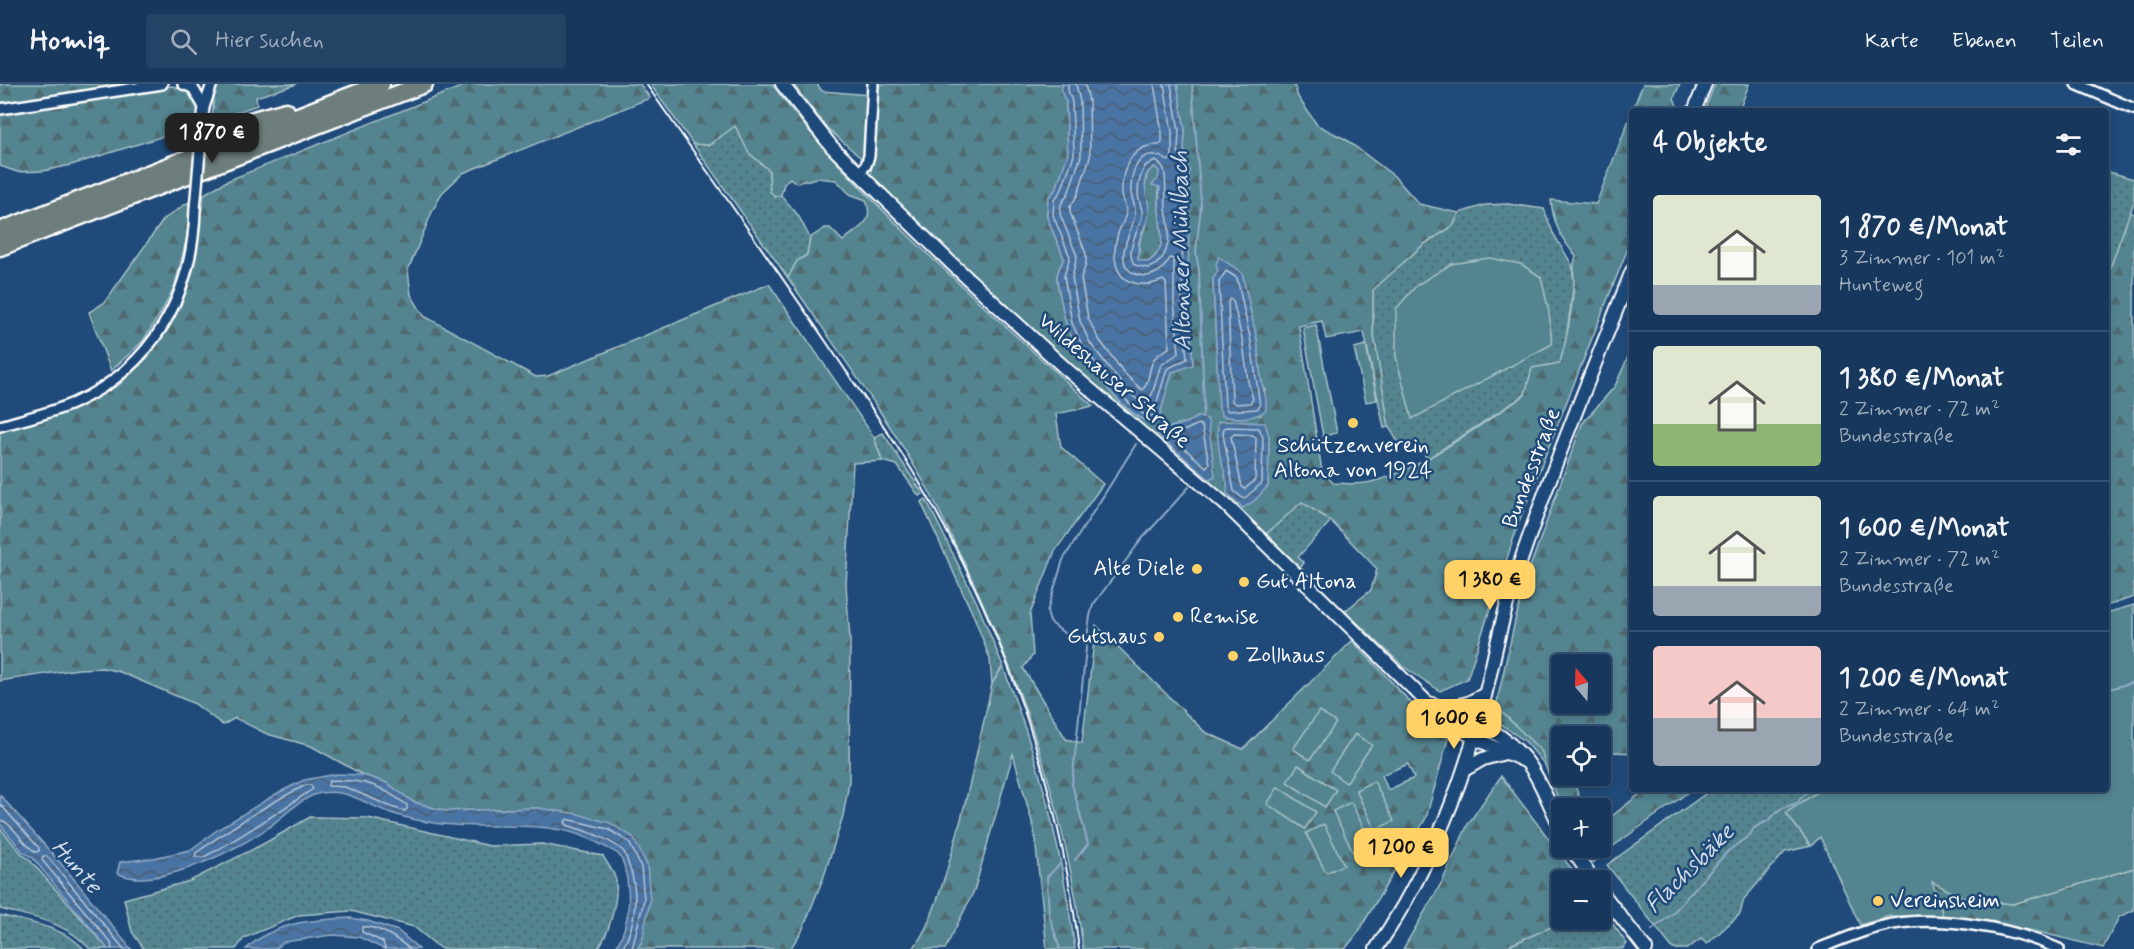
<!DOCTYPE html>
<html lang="de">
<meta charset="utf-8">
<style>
body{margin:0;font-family:Mynerve,sans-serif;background:#244365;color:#f1f3f6;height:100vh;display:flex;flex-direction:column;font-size:22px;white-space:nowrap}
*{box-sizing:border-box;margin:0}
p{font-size:20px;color:#9eacbb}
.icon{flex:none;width:33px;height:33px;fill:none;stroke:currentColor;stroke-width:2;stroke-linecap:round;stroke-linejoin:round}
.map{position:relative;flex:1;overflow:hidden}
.sheet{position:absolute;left:1629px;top:24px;width:480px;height:684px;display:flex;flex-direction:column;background:#17385c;border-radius:6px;box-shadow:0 3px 9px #0003,0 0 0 2px #365272}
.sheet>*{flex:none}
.needle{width:39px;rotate:341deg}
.controls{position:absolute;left:1551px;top:570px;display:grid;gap:12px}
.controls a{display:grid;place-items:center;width:60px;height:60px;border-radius:6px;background:#17385c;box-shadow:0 3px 9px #0003,0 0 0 2px #365272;font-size:30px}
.price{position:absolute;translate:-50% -51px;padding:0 14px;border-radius:12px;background:#ffd166;color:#111;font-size:20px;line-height:39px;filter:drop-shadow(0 2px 3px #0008)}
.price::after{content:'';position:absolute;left:50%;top:36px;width:18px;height:14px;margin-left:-9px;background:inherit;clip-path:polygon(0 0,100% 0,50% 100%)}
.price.selected{background:#222;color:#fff}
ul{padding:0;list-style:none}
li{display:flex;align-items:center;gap:18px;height:150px;padding:0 24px}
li+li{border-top:2px solid #365272}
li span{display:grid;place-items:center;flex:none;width:168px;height:120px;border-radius:6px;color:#555}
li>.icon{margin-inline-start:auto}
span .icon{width:72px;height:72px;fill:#fffc;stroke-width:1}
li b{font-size:26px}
h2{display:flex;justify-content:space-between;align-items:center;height:72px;padding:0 24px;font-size:26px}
header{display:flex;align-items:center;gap:36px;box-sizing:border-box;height:84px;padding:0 30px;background:#17385c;border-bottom:2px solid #365272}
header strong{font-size:28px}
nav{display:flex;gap:33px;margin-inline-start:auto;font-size:21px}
.search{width:420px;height:54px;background:#244365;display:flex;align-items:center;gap:15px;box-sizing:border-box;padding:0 21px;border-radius:6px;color:#9eacbb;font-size:22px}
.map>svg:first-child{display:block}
</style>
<header>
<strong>Homiq</strong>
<div class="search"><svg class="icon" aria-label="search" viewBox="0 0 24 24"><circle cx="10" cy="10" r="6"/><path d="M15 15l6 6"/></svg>Hier suchen</div>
<nav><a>Karte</a><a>Ebenen</a><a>Teilen</a></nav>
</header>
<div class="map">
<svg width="2134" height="865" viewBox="0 0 2134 865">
<defs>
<pattern id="grass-dots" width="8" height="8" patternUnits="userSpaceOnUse" patternTransform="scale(1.5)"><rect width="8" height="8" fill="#528490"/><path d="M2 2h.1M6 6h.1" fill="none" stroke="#4f6b71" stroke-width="1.8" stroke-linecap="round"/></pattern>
<pattern id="forest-firs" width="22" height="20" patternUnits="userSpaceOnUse" patternTransform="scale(1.5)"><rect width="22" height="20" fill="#528490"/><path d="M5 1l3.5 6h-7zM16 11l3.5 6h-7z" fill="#4f6b71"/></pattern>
<pattern id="water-waves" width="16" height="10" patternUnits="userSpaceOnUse" patternTransform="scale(1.5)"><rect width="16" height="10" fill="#4873a2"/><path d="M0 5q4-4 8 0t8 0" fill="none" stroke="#4a5e73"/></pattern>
</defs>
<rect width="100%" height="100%" fill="#1f4a7a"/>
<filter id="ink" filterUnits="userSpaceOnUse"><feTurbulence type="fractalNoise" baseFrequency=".0167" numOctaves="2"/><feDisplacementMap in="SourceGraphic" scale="12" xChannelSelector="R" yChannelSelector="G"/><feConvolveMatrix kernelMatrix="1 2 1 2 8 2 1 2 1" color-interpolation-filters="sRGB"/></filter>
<g filter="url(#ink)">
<g fill="url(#grass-dots)" stroke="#a8c2c8" stroke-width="1.5">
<path d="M735 41 749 69 769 86 770 107 775 113 781 111 798 131 810 154 807 171 797 177 788 194 693 60 710 61Z"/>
<path d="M2106 87 2134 95V118L2106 196Z"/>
<path d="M1508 120 1544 125 1553 149 1572 181 1574 198 1565 262 1560 279 1532 285 1525 311 1427 375 1421 363 1398 358 1389 343 1373 246V205L1424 160 1453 142 1459 129 1485 121Z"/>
<path d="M883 349 923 410 919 412 897 381 882 377 874 353Z"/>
<path d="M926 415 977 519 1003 582 992 600 990 575 975 535 921 418Z"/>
<path d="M1302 417 1331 437 1298 473 1304 479 1299 485 1265 451Z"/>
<path d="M1496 622 1543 668 1545 681 1526 658 1495 636Z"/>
<path d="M1712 705H1822L1786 729 1811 762 1785 768 1744 815 1740 830 1707 860 1701 855 1687 865H1673L1607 781Z"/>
<path d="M310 733 368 734 490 762 542 760 603 772C607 779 615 789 616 797 618 816 609 852 597 865H441L414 843 351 827 299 831 244 854 236 865H144L132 848 124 815 190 797 265 759Z"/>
<path d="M0 744 22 770 29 775 108 865H90C65 837 35 834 0 825Z"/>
<path d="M1601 823 1627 860 1620 865H1501L1567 836H1600Z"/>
<path d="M0 831C29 839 63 842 84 865H0Z"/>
</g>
<g fill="url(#forest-firs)" stroke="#a8c2c8" stroke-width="1.5" fill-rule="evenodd">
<path d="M0 0H129L0 20Z"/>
<path d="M215 0H297L256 13 257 21 212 37Z"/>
<path d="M468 0H640L650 14 463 89 442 109 432 128 408 186 411 211 424 232 536 293 548 292 769 200 874 353 882 377 853 379 846 501 850 555 849 699 843 732 824 792 802 847 790 865H637L642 857 647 781 538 724 445 727 413 718 387 699 363 691 311 662 267 650 235 634 223 641 195 620 120 588 103 584 78 585 0 597V347L85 319 119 301 147 274 175 232 186 206 194 177 204 110 227 97Z"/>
<path d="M650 0H772C813 56 859 103 909 152 969 210 1031 266 1093 322L1056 330 1061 363 1103 400 1055 467 1030 530 1033 571 1023 584 1066 655 1082 659 1096 541 1205 648 1243 665 1352 557C1385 589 1414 625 1448 655L1426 734 1357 850 1345 865H1083C1067 728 1022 599 963 476 951 453 941 429 929 407 887 333 836 264 788 194L797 177 807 171 810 154 825 144H830L843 157C860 142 875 139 866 116L850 110 836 96 817 94 796 99 790 94 784 100 781 111 775 113 770 107 769 86 749 69 735 42 709 61 693 60ZM1408 680 1414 694 1388 706 1382 691Z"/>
<path d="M793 0H817L822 7 870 11 866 68 861 74 826 43Z"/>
<path d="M875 0H1063L1062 7 1066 18 1068 70 1056 105 1048 114 1047 133 1064 174C1062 179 1058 186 1057 192 1057 199 1064 233 1067 242 1074 264 1131 347 1158 337L1172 288 1193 280 1188 217 1189 87 1184 65 1185 46 1177 0H1294L1298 13 1317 41 1345 55 1394 92 1419 120 1459 129 1453 142 1424 160 1373 206V246L1389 343 1384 344 1364 248 1326 255 1322 237 1299 242 1322 387 1333 399C1344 399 1356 401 1366 399 1417 390 1481 340 1525 311L1532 284 1560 279C1567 254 1572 226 1574 200 1574 189 1572 182 1576 172 1561 155 1553 139 1551 116L1596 120 1632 28V154L1520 435 1467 595 1440 607 1404 583 1345 527 1371 506 1377 485 1331 437 1302 418 1265 451C1196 389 1125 329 1055 267 992 211 932 153 871 95ZM1232 183 1242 189 1257 256 1261 295 1265 306 1261 331 1228 333 1219 320 1213 196 1218 187ZM1197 333 1208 336 1209 353 1201 389 1195 382 1158 350C1169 340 1185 342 1197 333ZM1269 352 1268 402H1228L1225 391Z"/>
<path d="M1643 0H1680L1674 14 1679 27H1632Z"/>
<path d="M1715 0H1749L1739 27H1704Z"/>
<path d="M171 2C198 7 202 17 196 42L71 81 43 87 17 88 0 82V30Z"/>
<path d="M1155 83 1159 87C1158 99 1159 113 1159 126 1160 146 1169 164 1148 178L1138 176 1140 156 1146 141 1149 125 1144 108 1147 91 1149 86Z"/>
<path d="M189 118 188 149 175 201 162 227 143 257 111 287 89 228 104 219 164 135Z"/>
<path d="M2130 128 2134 130V513L2106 522V196Z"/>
<path d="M1632 264V669L1614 668 1601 679 1600 652H1562V692H1571L1584 724 1562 725 1545 681 1542 668 1496 622 1515 537 1530 483 1582 340 1615 302ZM1562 580H1600V620H1562Z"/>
<path d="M1003 582C1013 611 1024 640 1033 669 1053 732 1066 799 1075 865H1047L1034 745 1013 670 974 807 945 865H913C930 842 937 816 946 789 965 727 978 663 992 600Z"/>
<path d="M1501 692 1580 796H1562V836H1567L1501 865H1403L1442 798 1468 740Z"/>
<path d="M1646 705H1688L1690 707 1612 763 1607 736Z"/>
<path d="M1601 755 1607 767 1593 779 1582 764H1600Z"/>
<path d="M2134 784V826L2119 833 2103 864 2034 847 1943 832 1931 797 1966 815 2013 820Z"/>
</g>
<g fill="#528490" stroke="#a8c2c8" stroke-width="1.5">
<path d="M1489 174 1521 180 1541 193 1549 228 1552 260 1412 335 1396 273V225L1417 201 1451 180Z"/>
<path d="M1316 241 1337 349 1323 352 1303 244Z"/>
<path d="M1366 261 1377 316 1366 318 1354 264Z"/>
<path d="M2134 521V784L2013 820 1966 815 1932 798 1943 832H1890L1860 841 1820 753 1811 762 1786 729 1822 705H2106V529Z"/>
<path d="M1319 627 1336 639 1310 676 1293 665Z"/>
<path d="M1355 650 1372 661 1346 699 1330 687Z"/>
<path d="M1298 681 1336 706 1325 723 1287 698Z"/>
<path d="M1374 697 1394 737 1375 746 1356 706Z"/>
<path d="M1278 703 1316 728 1305 745 1267 720Z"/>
<path d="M1351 718 1371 759 1353 768 1333 727Z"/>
<path d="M1324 740 1344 781 1326 789 1306 749Z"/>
</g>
<g fill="url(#water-waves)" stroke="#91abc7" stroke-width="1.5" fill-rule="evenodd">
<path d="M1063 0H1177L1185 46 1184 65 1189 87 1188 217 1193 281 1172 288 1158 337C1131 346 1074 264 1067 242 1064 233 1057 199 1057 192 1058 186 1062 179 1064 174L1047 133 1048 114 1056 105 1068 70 1066 18 1061 7ZM1155 83 1159 87 1158 95 1152 101 1160 103C1160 111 1159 119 1159 127 1161 146 1168 166 1148 178L1138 176C1138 170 1138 163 1139 157 1142 146 1149 137 1149 125 1149 113 1137 91 1155 83Z"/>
<path d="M1219 173 1242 189 1257 256 1261 295 1266 315V326C1256 335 1235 335 1222 332L1219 324 1213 195 1218 187 1216 180Z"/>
<path d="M1197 333H1203L1208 336 1215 392 1209 395 1157 350C1169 340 1185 343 1197 333Z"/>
<path d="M1225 337 1265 339 1269 352 1268 402 1255 416 1243 424 1227 409C1229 397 1223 384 1220 372 1218 360 1217 349 1218 338Z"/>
<path d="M337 690 363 691 387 699 413 718 445 727 538 724 578 730 610 739 633 753 647 781 650 816 642 857 637 865H615C626 847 630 825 628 804 627 794 625 777 618 770 614 767 607 764 602 761 551 731 490 748 434 739 420 737 406 734 394 730 369 723 349 704 321 709 302 712 280 736 265 746 234 767 153 808 117 789L120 778 153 774 190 766 217 746 276 710 304 696Z"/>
<path d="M0 711 65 784 131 865H108L32 773 23 768 0 740Z"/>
<path d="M350 834 368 837 398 847 419 865H384L359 853 332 851 284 858 275 865H246C275 837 312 836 350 834Z"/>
</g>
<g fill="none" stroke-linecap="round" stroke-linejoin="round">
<g stroke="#b6c7da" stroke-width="1.5">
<path d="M1068 0V6L1072 18 1074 71 1061 107 1054 116 1053 131 1070 173 1064 192 1072 239 1083 263 1111 299 1129 319 1143 330 1150 332 1153 331 1167 285 1187 275 1182 218 1183 88 1178 66 1179 47 1171 0"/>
<path d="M1076 0 1080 18 1081 72 1068 110 1061 120 1060 130 1077 172 1072 193 1080 237 1090 259 1117 294 1134 313 1145 321C1155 311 1155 295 1161 281L1179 269 1174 218V175L1170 174C1166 181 1162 187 1154 190 1143 195 1125 189 1124 176 1122 157 1136 141 1135 126 1135 120 1131 114 1131 108 1130 84 1143 59 1168 77L1172 74V48L1164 0"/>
<path d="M1085 0 1089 17 1090 73 1077 112 1070 123V128L1086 170V180L1081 194 1088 234 1098 254 1124 289 1142 306C1150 300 1148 285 1154 275 1158 270 1164 267 1169 264L1166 199 1163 196C1152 201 1142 202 1131 198 1112 191 1113 165 1118 149 1121 142 1126 135 1126 127 1126 121 1122 115 1122 109 1121 85 1132 60 1159 61L1162 59V49L1154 0"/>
<path d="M1156 77C1158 79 1161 80 1163 83 1167 88 1165 116 1166 124 1166 129 1168 133 1168 138 1171 155 1167 179 1148 184L1135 181C1124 168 1139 146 1142 132 1143 123 1138 117 1138 108 1138 100 1141 88 1146 81Z"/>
<path d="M1226 187 1237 194 1251 258 1260 322 1257 325 1228 327 1225 323 1219 198Z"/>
<path d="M1230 215 1233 217 1243 259 1248 297 1253 315 1250 319 1235 320 1232 317 1228 218Z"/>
<path d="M1198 340 1202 342 1209 380 1206 383 1170 352 1171 349 1186 346Z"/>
<path d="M1227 343 1259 344 1263 354 1262 399 1244 415 1234 407 1223 350 1224 344Z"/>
<path d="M1234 350 1253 351 1256 354 1255 396 1245 405 1242 403 1231 353Z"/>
<path d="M337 696C369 697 381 702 407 721V725L405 727 394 724 345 703 328 702 329 697Z"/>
<path d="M306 701H311L313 705C277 729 242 753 204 773H195L196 769C230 744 267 720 306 701Z"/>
<path d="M0 720 39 764V767L36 768C22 761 13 738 0 736"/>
<path d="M112 865 111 859 42 776 43 772H47L124 865"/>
<path d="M385 865 383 858 362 848V843C378 841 397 855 410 865"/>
<path d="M622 865C637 840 639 805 628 779 627 774 626 769 622 766 607 753 585 747 567 741L565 738 567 735 608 745 629 758 641 783 644 816 632 865"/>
</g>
<g stroke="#91abc7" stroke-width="2">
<path d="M1192 0 1201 121 1196 168 1199 187 1204 322 1202 334"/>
<path d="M1087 554 1090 532 1093 521 1141 456 1189 403"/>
<path d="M2106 606 2134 598"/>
<path d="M1075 776 1088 760 1072 700 1087 555 1064 549 1050 538 1047 528 1063 476 1136 360"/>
<path d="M1652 846 1672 830 1728 767 1750 751 1754 744 1769 736 1780 725 1797 719 1809 705"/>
<path d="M1060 865 1049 831 1047 793 1060 780"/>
<path d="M1622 865 1624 863"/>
</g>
<defs>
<g id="street">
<path d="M183 0 193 4 204 23"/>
<path d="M2076 0 2134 25"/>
<path d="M0 25 162 0"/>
<path d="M203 32 204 23 212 0"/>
<path d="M858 90 866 81 869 72 873 0"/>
<path d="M0 342C24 335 51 329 74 319 153 283 193 211 195 125"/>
<path d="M1818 865C1838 857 1859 848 1879 843 1931 829 2011 843 2059 865"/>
</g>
<g id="secondary">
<path d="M782 0 832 63 950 178 1065 284 1226 421 1441 632 1474 654 1527 678"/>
<path d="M1694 27 1705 0"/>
<path d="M1429 619C1471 633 1514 651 1536 692 1546 710 1553 729 1562 746"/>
<path d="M1445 624 1468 619 1485 610"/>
<path d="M1464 686 1483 675 1505 669"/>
<path d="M1571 764 1593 796"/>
<path d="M1600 806 1646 865"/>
<path d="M1376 865C1422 797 1455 721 1477 643 1490 597 1497 551 1511 506 1546 398 1590 293 1632 187"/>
</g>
<g id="highway">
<path d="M228 43 286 27"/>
<path d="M0 147 381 0"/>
<path d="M0 163 424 0"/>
</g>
</defs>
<use href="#street" stroke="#fff" stroke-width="14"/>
<use href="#secondary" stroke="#fff" stroke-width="16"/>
<use href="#highway" stroke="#fff" stroke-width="21"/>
<use href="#street" stroke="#1f4a7a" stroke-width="9"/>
<use href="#secondary" stroke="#1f4a7a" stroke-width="12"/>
<use href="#highway" stroke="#6d7e7c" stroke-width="16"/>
<path stroke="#fff" stroke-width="2" d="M646 0C707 87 769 174 829 262 863 312 899 362 929 415 1007 552 1060 708 1079 865"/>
<defs>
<path id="street-bridge" d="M195 125 203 32"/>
</defs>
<use href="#street-bridge" stroke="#fff" stroke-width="14" stroke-linecap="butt"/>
<use href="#street-bridge" stroke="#1f4a7a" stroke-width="9"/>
</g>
</g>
<g fill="#ffd166" stroke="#1f4a7a" stroke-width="2">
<circle cx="1353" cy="339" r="6"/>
<circle cx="1197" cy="485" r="6"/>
<circle cx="1244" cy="498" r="6"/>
<circle cx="1178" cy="533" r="6"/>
<circle cx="1159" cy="553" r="6"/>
<circle cx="1233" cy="572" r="6"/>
<circle cx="1878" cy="817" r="6"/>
</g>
<g text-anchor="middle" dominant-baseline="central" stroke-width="5" stroke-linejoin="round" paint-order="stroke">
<g font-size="22" fill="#fff" stroke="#1f4a7a">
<text transform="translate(1114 297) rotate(41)">Wildeshauser Straße</text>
<text transform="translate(1532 384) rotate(-69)">Bundesstraße</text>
</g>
<g font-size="22" fill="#fff" stroke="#1f4a7a" text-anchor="start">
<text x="1353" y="362" text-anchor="middle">Schützenverein<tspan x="1353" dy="25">Altona von 1924</tspan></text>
<text x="1185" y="485" text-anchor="end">Alte Diele</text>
<text x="1256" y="498">Gut Altona</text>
<text x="1190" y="533">Remise</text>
<text x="1147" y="553" text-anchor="end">Gutshaus</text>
<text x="1245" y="572">Zollhaus</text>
<text x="1890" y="817">Vereinsheim</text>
</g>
<g font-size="24" font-style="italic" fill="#d1dce8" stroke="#1f4a7a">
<text transform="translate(1182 167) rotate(-91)">Altonaer Mühlbach</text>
<text transform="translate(76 783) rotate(49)">Hunte</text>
<text transform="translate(1690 785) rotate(-45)">Flachsbäke</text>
</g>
</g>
</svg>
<div class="controls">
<a><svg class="needle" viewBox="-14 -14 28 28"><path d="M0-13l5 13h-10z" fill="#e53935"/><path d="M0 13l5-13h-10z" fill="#9eacbb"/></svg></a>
<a><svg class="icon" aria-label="locate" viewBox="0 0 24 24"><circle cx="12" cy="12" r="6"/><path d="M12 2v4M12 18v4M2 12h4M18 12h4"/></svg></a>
<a>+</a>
<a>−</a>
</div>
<b class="price selected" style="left:212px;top:80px">1 870 €</b>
<b class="price" style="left:1490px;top:527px">1 380 €</b>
<b class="price" style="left:1454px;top:666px">1 600 €</b>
<b class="price" style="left:1401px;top:795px">1 200 €</b>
<section class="sheet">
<h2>4 Objekte<svg class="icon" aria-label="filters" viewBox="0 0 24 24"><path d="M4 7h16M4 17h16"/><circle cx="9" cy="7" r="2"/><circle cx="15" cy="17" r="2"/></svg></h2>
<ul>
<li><span style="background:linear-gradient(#dfe7d0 75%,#9aa5b1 0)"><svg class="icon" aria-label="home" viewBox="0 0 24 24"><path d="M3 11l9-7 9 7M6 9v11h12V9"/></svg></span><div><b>1 870 €/Monat</b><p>3 Zimmer · 101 m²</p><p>Hunteweg</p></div></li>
<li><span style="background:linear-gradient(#dfe7d0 65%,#8fb573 0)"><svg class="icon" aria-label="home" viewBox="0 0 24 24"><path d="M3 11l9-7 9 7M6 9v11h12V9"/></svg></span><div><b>1 380 €/Monat</b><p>2 Zimmer · 72 m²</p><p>Bundesstraße</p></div></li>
<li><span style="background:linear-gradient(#dfe7d0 75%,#9aa5b1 0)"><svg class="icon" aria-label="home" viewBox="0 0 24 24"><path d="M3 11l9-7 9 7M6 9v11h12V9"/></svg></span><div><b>1 600 €/Monat</b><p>2 Zimmer · 72 m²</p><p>Bundesstraße</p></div></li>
<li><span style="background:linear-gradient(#f6c9c9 60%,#9aa5b1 0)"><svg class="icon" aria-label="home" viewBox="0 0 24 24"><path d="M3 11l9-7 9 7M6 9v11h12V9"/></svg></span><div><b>1 200 €/Monat</b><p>2 Zimmer · 64 m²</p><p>Bundesstraße</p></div></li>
</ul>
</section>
</div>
